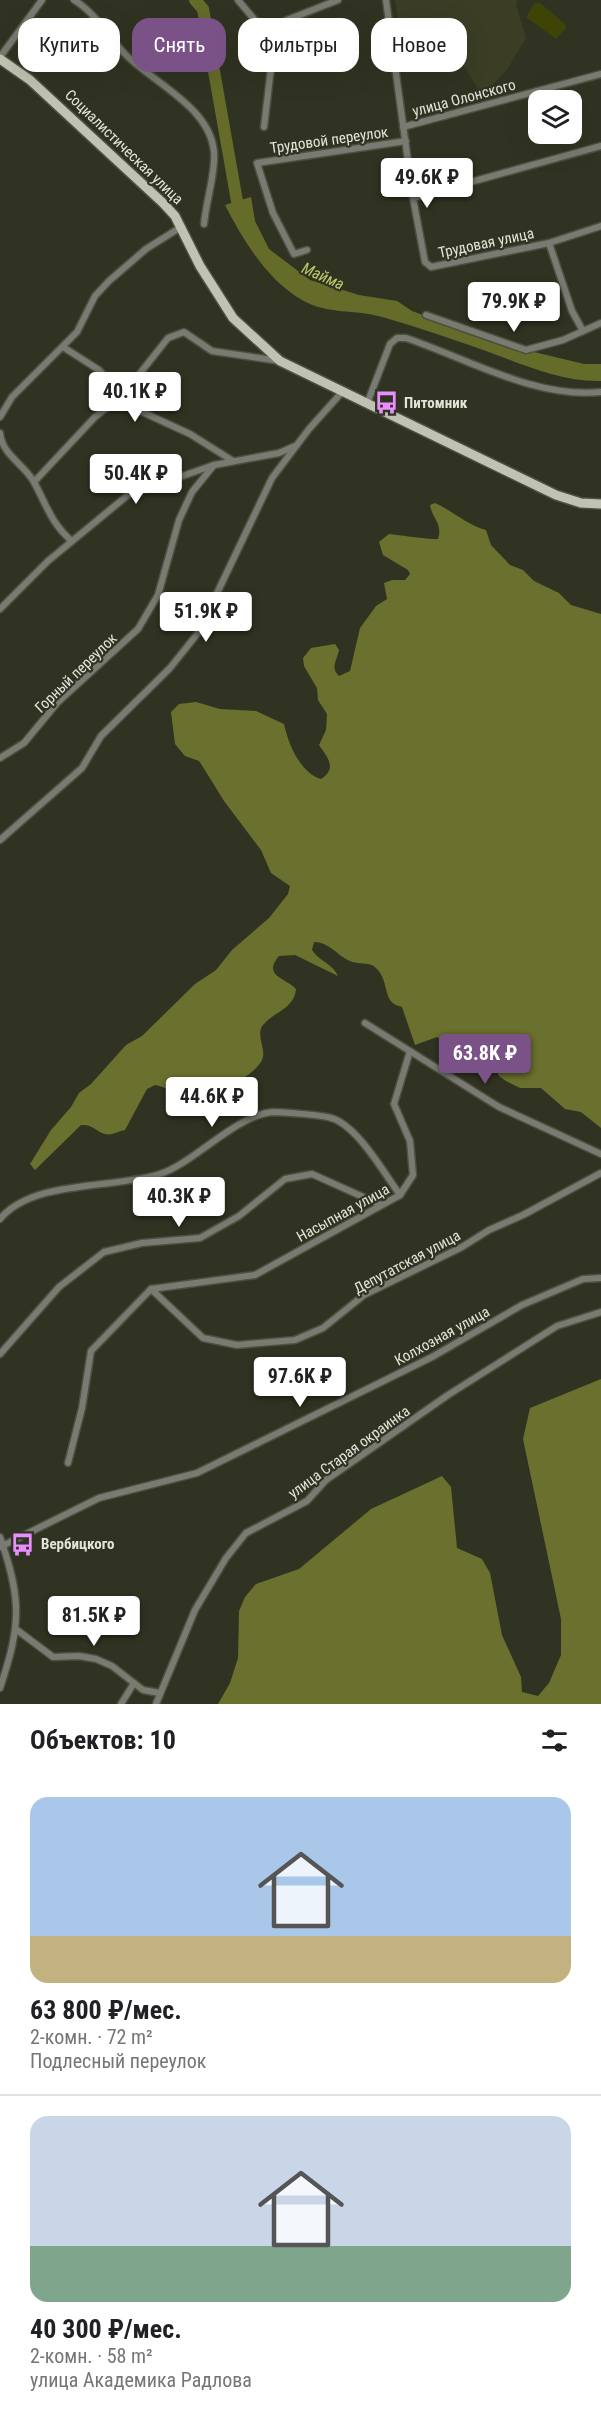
<!DOCTYPE html>
<html lang="ru">
<meta charset="utf-8">
<style>
body{margin:0;font-family:"Roboto Condensed",sans-serif;background:#f6f6f6;color:#202124;height:100vh;display:flex;flex-direction:column;font-size:22px;white-space:nowrap}
*{box-sizing:border-box;margin:0}
p{font-size:20px;color:#757577}
.icon{flex:none;width:33px;height:33px;fill:none;stroke:currentColor;stroke-width:2;stroke-linecap:round;stroke-linejoin:round}
.map{position:relative;height:1704px;overflow:hidden}
.panel{display:flex;flex-direction:column;background:#fff;flex:1}
.panel>*{flex:none}
.guide{position:absolute;left:18px;top:18px;width:566px;height:54px;display:flex;gap:12px}
.buttons{position:absolute;left:528px;top:90px;display:grid;gap:12px}
.buttons a{display:grid;place-items:center;width:54px;height:54px;border-radius:12px;background:#fff;box-shadow:0 6px 24px #0002;font-size:30px}
.price{position:absolute;translate:-50% -51px;padding:0 14px;border-radius:6px;background:#fff;color:#222;font-size:20px;line-height:39px;filter:drop-shadow(0 2px 3px #0008)}
.price::after{content:'';position:absolute;left:50%;top:36px;width:18px;height:14px;margin-left:-9px;background:inherit;clip-path:polygon(0 0,100% 0,50% 100%)}
.price.on{background:#7a5287;color:#fff}
ul{padding:0;list-style:none}
li{display:grid;align-content:center;gap:12px;height:318px;padding:0 30px}
li+li{border-top:2px solid #e0e0e0}
li span{display:grid;place-items:center;height:186px;border-radius:18px;color:#555}
li>.icon{margin-inline-start:auto}
span .icon{width:108px;height:108px;fill:#fffc;stroke-width:1}
li b{font-size:26px}
h2{display:flex;justify-content:space-between;align-items:center;height:72px;padding:0 30px;font-size:26px}
.tag{padding:0 21px;border-radius:18px;background:#fff;box-shadow:0 6px 24px #0002;font-size:21px;line-height:54px}
.tag.on{background:#7a5287;color:#fff}
.map>svg:first-child{display:block}
</style>
<div class="map">
<svg width="601" height="1704" viewBox="0 0 601 1704">
<rect width="100%" height="100%" fill="#313322"/>
<path fill="#3b3e25" d="M395 0H518L516 5 526 38 507 70 482 95 464 66 448 53 429 25 400 30Z"/>
<path fill="#3e4306" d="M535 3H540L565 24 566 28 556 39 526 17Z"/>
<g fill="#6a702d">
<path d="M435 503C453 511 467 525 486 530L491 545 510 565 523 570 534 581 559 593 571 605 601 614V1128L581 1112 565 1109 541 1088H520L506 1081 499 1076 489 1053C479 1051 472 1056 463 1055 452 1053 447 1042 437 1037L415 1045 402 1007C381 1003 391 983 376 968 369 961 358 965 350 961 336 955 331 943 314 942L312 950C319 961 332 963 338 976L295 955 279 956C262 976 286 978 296 989 294 1009 275 1011 263 1025 255 1035 267 1049 262 1060 257 1070 239 1083 229 1084 221 1086 213 1083 206 1087 194 1093 193 1107 180 1111L174 1105C174 1092 167 1087 155 1085L147 1089 125 1130C119 1131 111 1136 105 1134 95 1131 93 1124 81 1125L35 1170 30 1164 51 1130 71 1107 79 1093 91 1084 126 1045 142 1036 195 984 216 970 232 950 269 918 288 894 290 886 271 873 261 850 224 801 203 767 199 761 185 756 175 744 171 712 179 704 196 702 220 709 256 711 284 724C288 743 300 773 321 779 338 768 327 757 319 745L326 730 327 714 318 700 317 688 304 666 303 658 311 648 335 644 339 650C337 660 330 668 339 676L350 671 360 628 376 606 387 599 384 583 392 580H405L410 574 408 570 383 555 379 542 389 534C398 535 434 540 438 539 443 524 432 518 430 505Z"/>
<path d="M601 1379V1704H218L230 1683 238 1658 239 1611 245 1597 256 1584 299 1569 371 1509 442 1476 451 1487 457 1548 482 1559 490 1573 502 1635 521 1677 522 1692 538 1696 549 1683 561 1655V1619L523 1439 530 1408Z"/>
</g>
<path fill="#656c29" d="M251 197 255 221 269 249 310 280 359 295 397 301 412 311 497 343 584 364H601V381C561 382 524 365 486 351 452 339 417 327 382 317 355 309 328 315 302 300 267 280 243 240 225 205Z"/>
<g fill="none" stroke-linecap="round" stroke-linejoin="round">
<path stroke="#656c29" stroke-width="12" d="M195 0 203 9 240 218"/>
<defs>
<g id="minor">
<path d="M74 0C97 14 108 37 127 56 156 85 218 111 214 161 213 182 206 203 204 224"/>
<path d="M238 0 274 43 264 127"/>
<path d="M386 0 413 198 425 262 431 267 549 243 601 226"/>
<path d="M267 34 287 20 338 0"/>
<path d="M0 57 42 0"/>
<path d="M403 127 601 74"/>
<path d="M413 198 601 146"/>
<path d="M549 243 572 311 583 331"/>
<path d="M307 250 294 254 273 213 257 163 406 141"/>
<path d="M426 315 526 350 563 340 601 323"/>
<path d="M63 347 99 370 125 401 138 410 190 434 233 461"/>
<path d="M368 401 390 344 397 338H406C468 359 536 399 601 392"/>
<path d="M0 417 12 397 77 332 95 296 109 281 146 249 181 227"/>
<path d="M0 433C2 455 24 464 34 482 46 504 52 525 72 541"/>
<path d="M34 482 95 417 122 396 168 338 184 332 212 351 280 361"/>
<path d="M0 609 48 561 128 495 214 465 279 453 295 446"/>
<path d="M0 758 24 743 58 702 138 629 158 595 179 520 192 492 214 465"/>
<path d="M0 840 82 768 101 736 170 668 198 633 272 478 309 429 343 391"/>
<path d="M365 1023 499 1107 601 1154"/>
<path d="M0 1219C33 1179 115 1189 160 1174 194 1163 235 1116 272 1112 280 1112 323 1115 331 1118 357 1125 384 1173 400 1195"/>
<path d="M151 1289 255 1275 400 1195 413 1175 410 1141 394 1104 410 1051"/>
<path d="M0 1354 59 1287 104 1252 142 1243 200 1238 239 1216 285 1179 312 1174 381 1205"/>
<path d="M68 1463 82 1408 91 1351 151 1289 203 1338 237 1345 295 1340 323 1328 364 1295 462 1247 489 1230 523 1215 601 1173"/>
<path d="M0 1537C22 1600 21 1625 0 1688"/>
<path d="M0 1547 99 1498 197 1473 432 1357 522 1305 583 1279 601 1278"/>
<path d="M17 1630 53 1657 79 1656 96 1659 112 1666 143 1690 160 1693"/>
<path d="M121 1704 134 1683"/>
<path d="M156 1704 195 1610 226 1558 246 1533 307 1501 326 1480 448 1395 557 1326 601 1312"/>
</g>
<path id="primary" d="M0 59 30 80 163 203 175 216 200 266 233 318 280 361 556 495 581 503 601 504"/>
</defs>
<use href="#minor" stroke="#4d4f3f" stroke-width="9"/>
<use href="#primary" stroke="#4d4f3f" stroke-width="12"/>
<use href="#minor" stroke="#797a71" stroke-width="6"/>
<use href="#primary" stroke="#c0c3b1" stroke-width="9"/>
</g>
<defs>
<symbol id="bus-bare" viewBox="-9 -9 18 18"><path d="M-5-6H5V4H4V6H2V4H-2V6H-4V4H-5ZM-3.5-4V0h7V-4ZM-3.5 1.2v1.5H-2V1.2ZM2 1.2v1.5H3.5V1.2Z" fill="#e88eff" stroke="#313322" stroke-width="2.5" paint-order="stroke"/></symbol>
</defs>
<g fill-rule="evenodd">
<use href="#bus-bare" x="370" y="386" width="33" height="33"/>
<use href="#bus-bare" x="6" y="1528" width="33" height="33"/>
</g>
<g text-anchor="middle" dominant-baseline="central" stroke-width="4.5" stroke-linejoin="round" paint-order="stroke">
<g font-size="15" fill="#e2e4d9" stroke="#313322">
<text transform="translate(464 98) rotate(-15)">улица Олонского</text>
<text transform="translate(329 140) rotate(-8)">Трудовой переулок</text>
<text transform="translate(124 147) rotate(44)">Социалистическая улица</text>
<text transform="translate(486 243) rotate(-12)">Трудовая улица</text>
<text transform="translate(76 673) rotate(-44)">Горный переулок</text>
<text transform="translate(343 1213) rotate(-29)">Насыпная улица</text>
<text transform="translate(407 1262) rotate(-28)">Депутатская улица</text>
<text transform="translate(442 1336) rotate(-29)">Колхозная улица</text>
<text transform="translate(349 1452) rotate(-36)">улица Старая окраинка</text>
</g>
<g font-size="15" font-weight="bold" fill="#e2e4d9" stroke="#313322" text-anchor="start">
<text x="404" y="403">Питомник</text>
<text x="41" y="1544">Вербицкого</text>
</g>
<g font-size="16" font-style="italic" fill="#bec869" stroke="#313322">
<text transform="translate(323 276) rotate(24)">Майма</text>
</g>
</g>
</svg>
<div class="buttons">
<a><svg class="icon" aria-label="layers" viewBox="0 0 24 24"><path d="M12 4l9 5-9 5-9-5zM3 14l9 5 9-5"/></svg></a>
</div>
<b class="price" style="left:427px;top:209px">49.6K ₽</b>
<b class="price" style="left:514px;top:333px">79.9K ₽</b>
<b class="price" style="left:135px;top:423px">40.1K ₽</b>
<b class="price" style="left:136px;top:505px">50.4K ₽</b>
<b class="price" style="left:206px;top:643px">51.9K ₽</b>
<b class="price on" style="left:485px;top:1085px">63.8K ₽</b>
<b class="price" style="left:212px;top:1128px">44.6K ₽</b>
<b class="price" style="left:179px;top:1228px">40.3K ₽</b>
<b class="price" style="left:300px;top:1408px">97.6K ₽</b>
<b class="price" style="left:94px;top:1647px">81.5K ₽</b>
<div class="guide">
<a class="tag">Купить</a>
<a class="tag on">Снять</a>
<a class="tag">Фильтры</a>
<a class="tag">Новое</a>
</div>
</div>
<section class="panel">
<h2>Объектов: 10<svg class="icon" aria-label="filters" viewBox="0 0 24 24"><path d="M4 7h16M4 17h16"/><circle cx="9" cy="7" r="2"/><circle cx="15" cy="17" r="2"/></svg></h2>
<ul>
<li><span style="background:linear-gradient(#a9c7e8 75%,#c2b280 0)"><svg class="icon" aria-label="home" viewBox="0 0 24 24"><path d="M3 11l9-7 9 7M6 9v11h12V9"/></svg></span><div><b>63 800 ₽/мес.</b><p>2-комн. · 72 m²</p><p>Подлесный переулок</p></div></li>
<li><span style="background:linear-gradient(#c9d6e8 70%,#7fa58c 0)"><svg class="icon" aria-label="home" viewBox="0 0 24 24"><path d="M3 11l9-7 9 7M6 9v11h12V9"/></svg></span><div><b>40 300 ₽/мес.</b><p>2-комн. · 58 m²</p><p>улица Академика Радлова</p></div></li>
</ul>
</section>
